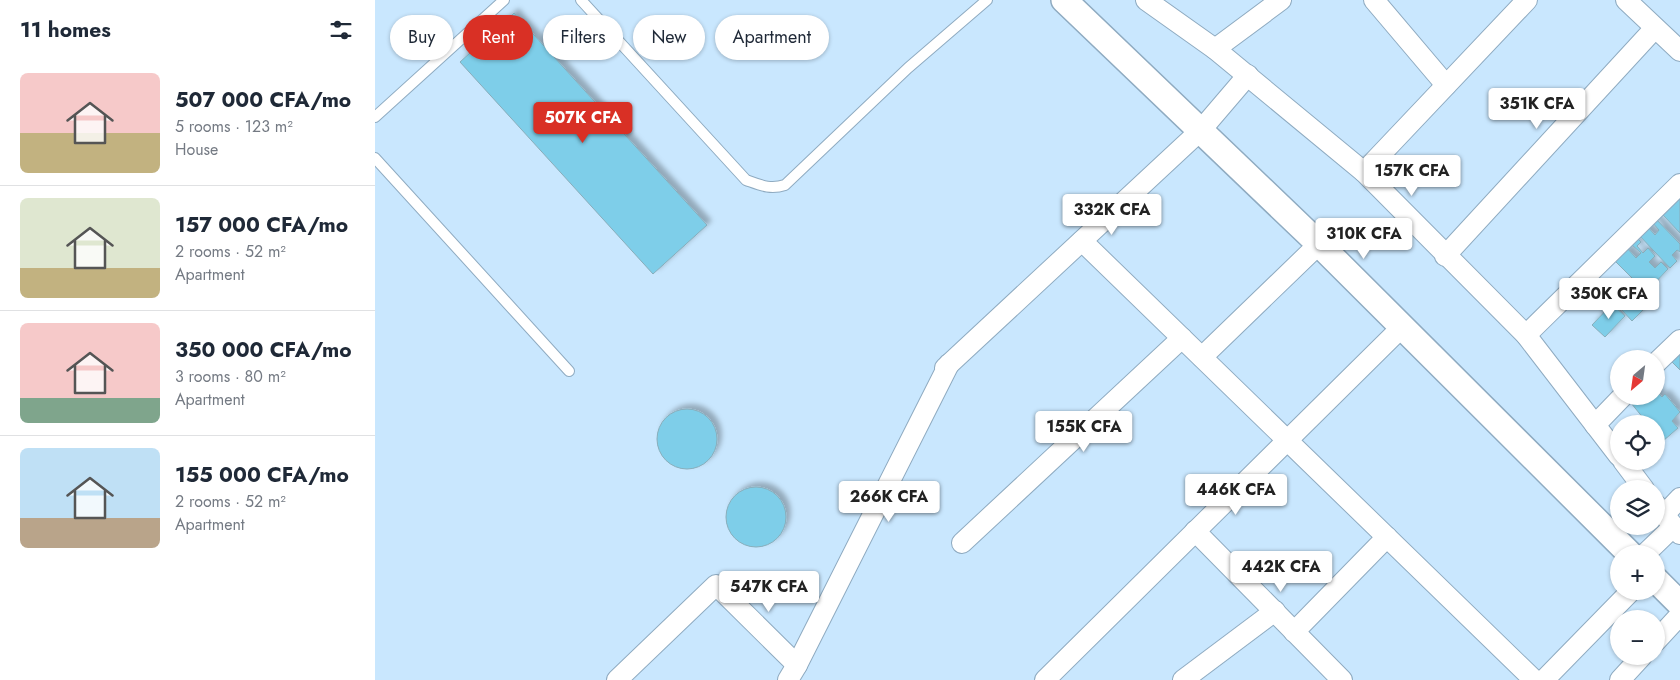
<!DOCTYPE html>
<meta charset="utf-8">
<style>
body{margin:0;font-family:Jost,sans-serif;background:#f6f6f7;color:#1f2937;height:100vh;display:flex;flex-direction:column;font-size:19px;white-space:nowrap}
*{box-sizing:border-box;margin:0}
p{font-size:16px;color:#747a83}
.icon{flex:none;width:28px;height:28px;fill:none;stroke:currentColor;stroke-width:2;stroke-linecap:round;stroke-linejoin:round}
.map{position:relative;flex:1;overflow:hidden}
.panel{display:flex;flex-direction:column;background:#fff;width:375px}
.panel>*{flex:none}
.top-card{position:absolute;left:15px;top:15px;width:475px;height:45px;display:flex;gap:10px}
.needle{width:32px;rotate:209deg}
.fabs{position:absolute;left:1235px;top:350px;display:grid;gap:10px}
.fabs a{display:grid;place-items:center;width:55px;height:55px;border-radius:50%;background:#fff;box-shadow:0 1px 4px #0004;font-size:25px}
.price{position:absolute;translate:-50% -42px;padding:0 11px;border-radius:5px;background:#fff;color:#222;font-size:16px;line-height:32px;filter:drop-shadow(0 1px 2px #0008)}
.price::after{content:'';position:absolute;left:50%;top:30px;width:15px;height:11px;margin-left:-8px;background:inherit;clip-path:polygon(0 0,100% 0,50% 100%)}
.price.selected{background:#d93025;color:#fff}
ul{padding:0;list-style:none}
li{display:flex;align-items:center;gap:15px;height:125px;padding:0 20px}
li+li{border-top:1px solid #e0e1e3}
li span{display:grid;place-items:center;flex:none;width:140px;height:100px;border-radius:8px;color:#555}
li>.icon{margin-inline-start:auto}
span .icon{width:60px;height:60px;fill:#fffc;stroke-width:1}
li b{font-size:21px}
h2{display:flex;justify-content:space-between;align-items:center;height:60px;padding:0 20px;font-size:21px}
.chip{padding:0 18px;border-radius:22px;background:#fff;box-shadow:0 1px 4px #0004;font-size:18px;line-height:45px}
.chip.selected{background:#d93025;color:#fff}
main{display:flex;flex:1;min-height:0}
.map>svg:first-child{display:block}
</style>
<main>
<section class="panel">
<h2>11 homes<svg class="icon" aria-label="filters" viewBox="0 0 24 24"><path d="M4 7h16M4 17h16"/><circle cx="9" cy="7" r="2"/><circle cx="15" cy="17" r="2"/></svg></h2>
<ul>
<li><span style="background:linear-gradient(#f6c9c9 60%,#c2b280 0)"><svg class="icon" aria-label="home" viewBox="0 0 24 24"><path d="M3 11l9-7 9 7M6 9v11h12V9"/></svg></span><div><b>507 000 CFA/mo</b><p>5 rooms · 123 m²</p><p>House</p></div></li>
<li><span style="background:linear-gradient(#dfe7d0 70%,#c2b280 0)"><svg class="icon" aria-label="home" viewBox="0 0 24 24"><path d="M3 11l9-7 9 7M6 9v11h12V9"/></svg></span><div><b>157 000 CFA/mo</b><p>2 rooms · 52 m²</p><p>Apartment</p></div></li>
<li><span style="background:linear-gradient(#f6c9c9 75%,#7fa58c 0)"><svg class="icon" aria-label="home" viewBox="0 0 24 24"><path d="M3 11l9-7 9 7M6 9v11h12V9"/></svg></span><div><b>350 000 CFA/mo</b><p>3 rooms · 80 m²</p><p>Apartment</p></div></li>
<li><span style="background:linear-gradient(#bfe0f5 70%,#b9a48a 0)"><svg class="icon" aria-label="home" viewBox="0 0 24 24"><path d="M3 11l9-7 9 7M6 9v11h12V9"/></svg></span><div><b>155 000 CFA/mo</b><p>2 rooms · 52 m²</p><p>Apartment</p></div></li>
</ul>
</section>
<div class="map">
<svg width="1305" height="680" viewBox="0 0 1305 680">
<defs>
<filter id="shadow"><feDropShadow dx="4.5" dy="-4.5" stdDeviation="2.5" flood-color="#0004"/></filter>
</defs>
<rect width="100%" height="100%" fill="#c9e7fe"/>
<g fill="#7ecee9" stroke="#88adba" filter="url(#shadow)">
<path d="M139 13 332 225 278 274 85 62Z"/>
<path d="M1305 197V233L1287 214Z"/>
<path d="M1279 217 1305 244V252L1302 250 1297 255 1302 261 1295 268 1262 233 1271 225 1280 235 1284 230 1276 221Z"/>
<path d="M1263 239 1266 242 1262 246 1268 253 1273 248 1280 256 1274 262 1280 268 1286 262 1293 269 1277 286 1269 278 1263 284 1240 261 1252 248 1261 258 1266 253 1257 245Z"/>
<path d="M1266 291 1276 302 1257 321 1246 309Z"/>
<path d="M1237 304 1250 316 1230 337 1217 325Z"/>
<path d="M1303 353 1305 355V370L1295 360Z"/>
<path d="M1281 390 1287 397 1290 394 1305 412 1297 421 1303 428 1288 441 1281 433V424H1273L1256 403 1263 396H1269L1271 399 1274 396H1281Z"/>
<circle cx="312" cy="439" r="30"/>
<circle cx="381" cy="517" r="30"/>
</g>
<g fill="none" stroke-linecap="round" stroke-linejoin="round">
<defs>
<g id="service">
<path d="M206 0 371 180C385 185 395 190 410 185L533 68 612 0"/>
<path d="M0 117 129 0"/>
<path d="M0 158 194 371"/>
</g>
<g id="minor">
<path d="M771 0 840 49 989 172 1151 335 1244 456"/>
<path d="M999 0 1071 85"/>
<path d="M1251 0 1305 51"/>
<path d="M840 49 906 0"/>
<path d="M989 172 1152 0"/>
<path d="M707 241 1159 680"/>
<path d="M1070 256 1280 28"/>
<path d="M1151 335 1305 184"/>
<path d="M827 357 944 244"/>
<path d="M1281 363 1305 340"/>
<path d="M570 368 826 130 873 75"/>
<path d="M1220 425 1248 396"/>
<path d="M1248 461 1269 489"/>
<path d="M1281 505 1305 534"/>
<path d="M1289 515 1305 498"/>
<path d="M820 531 967 680"/>
<path d="M587 543 807 338"/>
<path d="M1270 554 1298 527"/>
<path d="M919 632 1012 537"/>
<path d="M1281 641 1305 615"/>
<path d="M242 680 341 585 422 665"/>
<path d="M413 680 422 665 574 364"/>
<path d="M670 680 1028 326"/>
<path d="M808 680 900 611"/>
<path d="M1169 680 1256 591"/>
<path d="M1245 680 1267 656"/>
</g>
<g id="tertiary">
<path d="M689 0 944 244 1255 554"/>
<path d="M1281 580 1305 604"/>
</g>
</defs>
<use href="#service" stroke="#8fabc1" stroke-width="12"/>
<use href="#minor" stroke="#8fabc1" stroke-width="22"/>
<use href="#tertiary" stroke="#8fabc1" stroke-width="28"/>
<use href="#service" stroke="#fff" stroke-width="10"/>
<use href="#minor" stroke="#fff" stroke-width="20"/>
<use href="#tertiary" stroke="#fff" stroke-width="25"/>
</g>
</svg>
<div class="fabs">
<a><svg class="needle" viewBox="-14 -14 28 28"><path d="M0-13l5 13h-10z" fill="#e53935"/><path d="M0 13l5-13h-10z" fill="#747a83"/></svg></a>
<a><svg class="icon" aria-label="locate" viewBox="0 0 24 24"><circle cx="12" cy="12" r="6"/><path d="M12 2v4M12 18v4M2 12h4M18 12h4"/></svg></a>
<a><svg class="icon" aria-label="layers" viewBox="0 0 24 24"><path d="M12 4l9 5-9 5-9-5zM3 14l9 5 9-5"/></svg></a>
<a>+</a>
<a>−</a>
</div>
<b class="price" style="left:1162px;top:130px">351K CFA</b>
<b class="price selected" style="left:208px;top:144px">507K CFA</b>
<b class="price" style="left:1037px;top:197px">157K CFA</b>
<b class="price" style="left:737px;top:236px">332K CFA</b>
<b class="price" style="left:989px;top:260px">310K CFA</b>
<b class="price" style="left:1234px;top:320px">350K CFA</b>
<b class="price" style="left:709px;top:453px">155K CFA</b>
<b class="price" style="left:861px;top:516px">446K CFA</b>
<b class="price" style="left:514px;top:523px">266K CFA</b>
<b class="price" style="left:906px;top:593px">442K CFA</b>
<b class="price" style="left:394px;top:613px">547K CFA</b>
<div class="top-card">
<a class="chip">Buy</a>
<a class="chip selected">Rent</a>
<a class="chip">Filters</a>
<a class="chip">New</a>
<a class="chip">Apartment</a>
</div>
</div>
</main>
